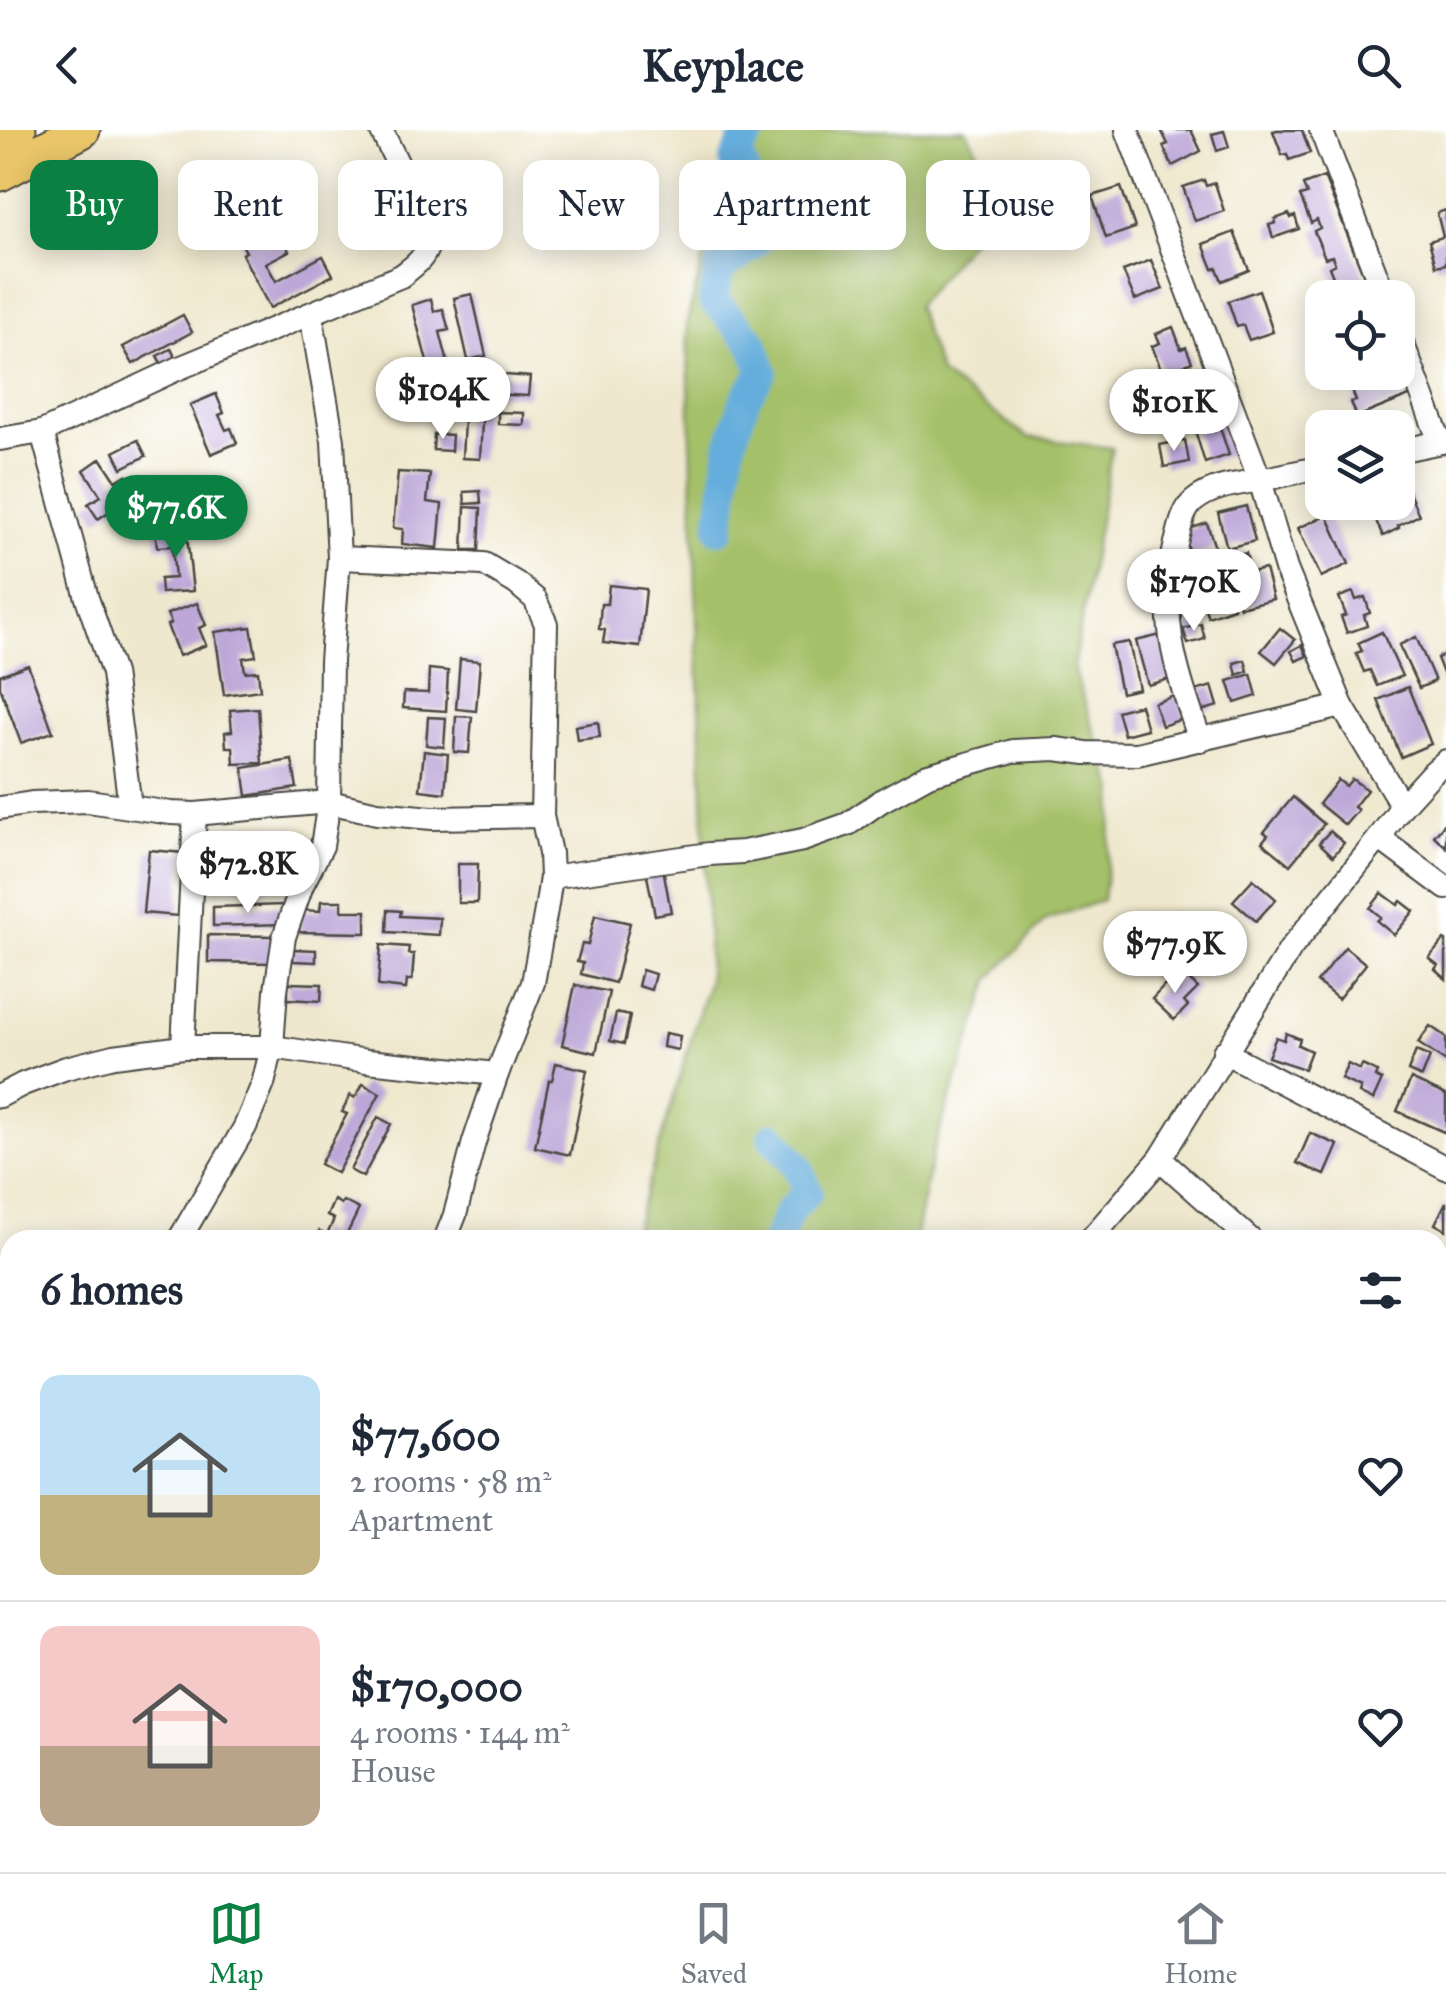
<!DOCTYPE html>
<meta charset="utf-8">
<style>
body{margin:0;font-family:"IM FELL Great Primer",serif;background:#f6f6f7;color:#1f2937;height:100vh;display:flex;flex-direction:column;font-size:38px;white-space:nowrap}
*{box-sizing:border-box;margin:0}
p{font-size:32px;color:#747a83}
.icon{flex:none;width:55px;height:55px;fill:none;stroke:currentColor;stroke-width:2;stroke-linecap:round;stroke-linejoin:round}
.map{position:relative;flex:1;overflow:hidden}
.sheet{position:absolute;left:0px;top:1100px;width:1448px;height:642px;display:flex;flex-direction:column;background:#fff;border-radius:30px 30px 0 0;box-shadow:0 5px 25px #0003}
.sheet>*{flex:none}
.banner{position:absolute;left:30px;top:30px;width:1388px;height:90px;display:flex;gap:20px}
.fabs{position:absolute;left:1305px;top:150px;display:grid;gap:20px}
.fabs a{display:grid;place-items:center;width:110px;height:110px;border-radius:20px;background:#fff;box-shadow:0 5px 25px #0003;font-size:50px}
.price{position:absolute;translate:-50% -85px;padding:0 22px;border-radius:35px;background:#fff;color:#222;font-size:32px;line-height:65px;filter:drop-shadow(0 2px 5px #0008)}
.price::after{content:'';position:absolute;left:50%;top:60px;width:30px;height:22px;margin-left:-15px;background:inherit;clip-path:polygon(0 0,100% 0,50% 100%)}
.price.selected{background:#0b8043;color:#fff}
ul{padding:0;list-style:none}
li{display:flex;align-items:center;gap:30px;height:250px;padding:0 40px}
li+li{border-top:2px solid #e0e1e3}
li span{display:grid;place-items:center;flex:none;width:280px;height:200px;border-radius:20px;color:#555}
li>.icon{margin-inline-start:auto}
span .icon{width:120px;height:120px;fill:#fffc;stroke-width:1}
li b{font-size:42px}
h2{display:flex;justify-content:space-between;align-items:center;height:120px;padding:0 40px;font-size:42px}
.chip{padding:0 35px;border-radius:20px;background:#fff;box-shadow:0 5px 25px #0003;font-size:35px;line-height:90px}
.chip.selected{background:#0b8043;color:#fff}
header{display:flex;justify-content:space-between;align-items:center;height:130px;padding:0 40px;background:#fff;font-size:45px;font-weight:800}
.tab-bar{display:flex;justify-content:space-around;align-items:center;height:140px;border-top:2px solid #e0e1e3;background:#fff;font-size:28px;color:#747a83}
.tab-bar a{display:grid;justify-items:center;gap:5px}
.tab-bar .selected{color:#0b8043}
.map>svg:first-child{display:block}
</style>
<header><svg class="icon" aria-label="back" viewBox="0 0 24 24"><path d="M15 5l-7 7 7 7"/></svg>Keyplace<svg class="icon" aria-label="search" viewBox="0 0 24 24"><circle cx="10" cy="10" r="6"/><path d="M15 15l6 6"/></svg></header>
<div class="map">
<svg width="1446" height="1742" viewBox="0 0 1446 1742">
<rect width="100%" height="100%" fill="#fff"/>
<filter id="ink" filterUnits="userSpaceOnUse"><feTurbulence type="fractalNoise" baseFrequency=".01" numOctaves="2"/><feDisplacementMap in="SourceGraphic" scale="20" xChannelSelector="R" yChannelSelector="G"/><feConvolveMatrix kernelMatrix="1 2 1 2 8 2 1 2 1" color-interpolation-filters="sRGB"/></filter>
<filter id="wash" filterUnits="userSpaceOnUse"><feTurbulence type="fractalNoise" baseFrequency=".0048" numOctaves="4" result="noise"/><feDisplacementMap in="SourceGraphic" scale="40" xChannelSelector="R" yChannelSelector="G"/><feGaussianBlur stdDeviation="2.25" result="paint"/><feColorMatrix in="noise" values="0 0 0 0 0 0 0 0 0 0 0 0 0 0 0 0 0 1.4 0 .05"/><feComposite in="paint" operator="in"/></filter>
<g filter="url(#wash)">
<rect width="100%" height="100%" fill="#efe8ce"/>
<g fill="#a4c067" stroke="#687649" stroke-width="2.5">
<path d="M736 0H966L1004 70 916 176 940 244 1028 307 1112 318 1073 538 1115 661 1103 770 1046 790 991 848 933 1020 915 1110H631L709 849 687 192Z"/>
<path d="M329 1732H905V1733L801 1742H325Z"/>
</g>
<g fill="none" stroke-linecap="round" stroke-linejoin="round">
<g stroke="#65addc" stroke-width="30">
<path d="M720 399 730 317 745 269 763 241 752 211 713 170 720 137 737 128 756 112 754 89 744 38 734 32 744 11 753 0"/>
<path d="M773 1007 797 1035 808 1062 790 1080 777 1110"/>
<path d="M583 1732 585 1742"/>
</g>
</g>
<g id="blocks">
<g fill="#bda7d8">
<path d="M1161 0H1191L1201 21 1172 36 1163 16 1168 14Z"/>
<path d="M1277 0H1302L1310 23 1289 30 1287 24 1282 25 1273 1Z"/>
<path d="M1224 1 1229 17 1217 21 1212 4Z"/>
<path d="M1324 47 1368 156 1341 167 1329 137 1335 134 1332 126 1325 128 1314 101 1320 98 1317 90 1311 93 1300 66 1307 64 1303 55Z"/>
<path d="M1204 50 1206 56 1215 53 1224 81 1195 91 1183 57Z"/>
<path d="M1121 57 1135 98 1106 108 1092 66Z"/>
<path d="M1446 80V134L1436 136 1429 111 1443 107 1437 83Z"/>
<path d="M1289 84 1291 88 1295 86 1299 99 1273 108 1269 95 1276 93 1275 89Z"/>
<path d="M264 91 266 95 273 91 289 121 266 133 276 151 323 126 333 145 270 178 242 124 246 122 239 109 250 103 248 100Z"/>
<path d="M1234 102 1249 140 1222 151 1217 138 1213 139 1203 114Z"/>
<path d="M1151 130 1163 159 1135 170 1123 141Z"/>
<path d="M1259 160 1273 202 1249 210 1243 195 1237 197 1228 171Z"/>
<path d="M472 164 486 226 468 230 454 168Z"/>
<path d="M431 169 434 181 443 179 449 200 440 202 448 233 429 239 412 175Z"/>
<path d="M183 185 192 202 133 234 123 217Z"/>
<path d="M1173 197 1181 219 1186 217 1192 232 1163 244 1152 216 1160 213 1156 204Z"/>
<path d="M171 219 178 231 164 238 157 226Z"/>
<path d="M1345 242H1394L1400 254 1408 251 1414 264 1357 287 1351 272 1356 271Z"/>
<path d="M494 244 530 247 528 266 493 264Z"/>
<path d="M216 264 224 283 219 285 226 300 231 298 237 313 211 324 190 275Z"/>
<path d="M465 272 483 273 480 329 462 328Z"/>
<path d="M1213 276 1229 325 1205 333 1190 284Z"/>
<path d="M498 282 524 283V295L498 294Z"/>
<path d="M434 304 452 305 451 321 433 320Z"/>
<path d="M138 310 146 326 122 338 114 322Z"/>
<path d="M1185 310 1189 332 1164 337 1160 315Z"/>
<path d="M101 328 116 351 126 345 137 363 98 389 88 374 101 366 84 340Z"/>
<path d="M398 342 430 344 427 372 442 374 438 418 402 414 403 399 393 398Z"/>
<path d="M1406 356 1419 385 1398 396 1399 398 1383 406 1369 376 1377 372H1398V359Z"/>
<path d="M480 361 481 373 465 374 464 362Z"/>
<path d="M1246 376 1255 411 1227 418 1218 383Z"/>
<path d="M465 377 481 378 479 420H463Z"/>
<path d="M1327 385 1349 434 1321 447 1298 398Z"/>
<path d="M1207 393 1215 418 1191 426 1183 401Z"/>
<path d="M186 397 193 461 161 463 160 449 175 448 172 416 157 417 155 400Z"/>
<path d="M1246 423 1251 442 1265 439 1273 469 1240 477 1227 428Z"/>
<path d="M1218 433 1234 478 1208 487 1192 442Z"/>
<path d="M609 455 646 459 640 517 603 513 605 500 599 499 601 474H607Z"/>
<path d="M1353 462 1356 470 1365 467 1370 483 1364 485 1367 496 1347 503 1341 487 1346 485 1339 467Z"/>
<path d="M197 473 206 495 199 498 206 515 179 526 167 495 171 493 167 484Z"/>
<path d="M1201 494 1205 509 1188 514 1183 499Z"/>
<path d="M251 497 256 526 243 528 245 542 258 541 260 560 224 565 215 502Z"/>
<path d="M1280 498 1295 510 1276 533 1261 521Z"/>
<path d="M1382 502 1402 546 1377 556 1370 540 1364 542 1356 523 1362 521 1358 513Z"/>
<path d="M1161 505 1173 548 1148 555 1136 511Z"/>
<path d="M1416 507 1435 551 1419 558 1399 515Z"/>
<path d="M1129 512 1139 559 1121 563 1111 515Z"/>
<path d="M1302 515 1307 526 1296 531 1291 521Z"/>
<path d="M1446 524V551L1437 528Z"/>
<path d="M460 529 480 531 476 581 456 579Z"/>
<path d="M1245 530 1248 541 1237 545 1234 533Z"/>
<path d="M28 535 53 602 21 613 0 557V545Z"/>
<path d="M429 539 448 541 446 581 403 578 404 562 428 563Z"/>
<path d="M1251 544 1257 566 1235 573 1228 551Z"/>
<path d="M1212 556 1218 576 1198 582 1192 562Z"/>
<path d="M1408 557 1431 614 1401 627 1378 570Z"/>
<path d="M1177 565 1185 588 1162 596 1154 573Z"/>
<path d="M1140 575 1147 599 1124 605 1117 581Z"/>
<path d="M258 578 262 633 234 634 233 617H226L225 602 232 601 230 580Z"/>
<path d="M456 586 472 587 469 623 454 622Z"/>
<path d="M428 587 446 588 444 617 426 615Z"/>
<path d="M598 592 600 607 577 610 575 596Z"/>
<path d="M424 621 448 624 445 663 420 660Z"/>
<path d="M292 630 297 658 247 666 243 638Z"/>
<path d="M1352 649 1367 660 1354 677 1358 680 1345 695 1319 674 1338 650 1346 656Z"/>
<path d="M1293 667 1324 694 1290 735 1262 712 1268 705 1264 702Z"/>
<path d="M1446 692V717L1434 706Z"/>
<path d="M1330 701 1344 713 1333 726 1319 713Z"/>
<path d="M149 720 184 723 178 786 143 783Z"/>
<path d="M458 734H478L477 773H458Z"/>
<path d="M663 738 671 782 655 785 646 741Z"/>
<path d="M1253 749 1276 769 1256 791 1233 771Z"/>
<path d="M1382 763 1398 775 1401 771 1414 781 1394 805 1377 791 1381 787 1370 778Z"/>
<path d="M321 771H342V781H366V803L299 802 300 780 320 781Z"/>
<path d="M283 775V794L213 796V777Z"/>
<path d="M388 780 401 781 400 786 440 788 439 805 387 802Z"/>
<path d="M595 785 630 793 615 853 581 844 583 833 577 832 582 814 588 815Z"/>
<path d="M1217 795 1238 815 1218 836 1197 816Z"/>
<path d="M208 805 272 806V833L208 832Z"/>
<path d="M1444 810 1446 811V849L1435 839 1438 835 1429 828Z"/>
<path d="M381 815 409 817 408 824H414L412 850H407L406 859 378 856Z"/>
<path d="M1345 817 1366 834 1338 869 1317 852Z"/>
<path d="M294 819 316 820V832L293 831Z"/>
<path d="M642 840 655 844 651 860 638 856Z"/>
<path d="M1184 845 1198 858 1184 872 1188 876 1174 890 1152 869 1172 848 1177 853Z"/>
<path d="M288 853 322 854 321 871 288 869Z"/>
<path d="M575 855 609 862 596 923 562 915Z"/>
<path d="M616 883 630 886 624 914 610 911Z"/>
<path d="M1430 896 1446 907V932L1418 913Z"/>
<path d="M665 903 680 906 678 920 663 917Z"/>
<path d="M1286 903 1300 909 1298 915 1311 921 1304 939 1268 927 1276 907 1284 910Z"/>
<path d="M1416 921 1430 927 1422 947 1408 941Z"/>
<path d="M556 933 587 940 570 1025 535 1017 549 950H552Z"/>
<path d="M1348 934 1360 940 1362 935 1377 942 1375 947 1382 950 1373 970 1359 963 1361 958 1341 949Z"/>
<path d="M1411 949 1446 965V1003L1397 981Z"/>
<path d="M363 954 380 963 337 1043 320 1034 347 984 342 982 350 965 355 968Z"/>
<path d="M378 987 391 994 363 1047 350 1040Z"/>
<path d="M1310 1003 1338 1015 1325 1045 1297 1033Z"/>
<path d="M334 1070 341 1074 343 1071 359 1079 344 1110H314L319 1101 327 1105 334 1089 327 1086Z"/>
<path d="M1446 1072V1100L1435 1094Z"/>
<path d="M59 1732H76L72 1742H55Z"/>
<path d="M265 1732H285L282 1742H263Z"/>
</g>
</g>
</g>
<g filter="url(#ink)">
<use href="#blocks" fill-opacity="0" stroke="#484743" stroke-width="2.5"/>
<g fill="none" stroke-linecap="round" stroke-linejoin="round">
<defs>
<g id="minor">
<path d="M1127 0 1260 350 1322 337"/>
<path d="M1321 0 1385 168"/>
<path d="M1398 201 1440 312"/>
<path d="M42 302 177 239 401 146C413 137 428 127 428 110 428 92 391 20 381 0"/>
<path d="M0 309 42 302 87 468 113 543 130 676"/>
<path d="M1398 321 1446 311"/>
<path d="M339 428 484 434 516 453 535 469 546 494 542 686 550 723 551 747 547 774 533 853 497 944 474 1012 455 1085 445 1110"/>
<path d="M1200 610C1176 539 1157 489 1176 413 1180 399 1182 381 1194 371 1212 356 1238 354 1260 350L1286 439 1342 576 1402 676"/>
<path d="M0 678 32 673 88 671 171 683 195 684 329 672 377 683 432 688 542 686"/>
<path d="M1379 708 1446 758"/>
<path d="M551 747 709 724 743 722 803 710 848 694 881 671 928 645 1013 621 1056 619 1086 623 1137 624 1342 576"/>
<path d="M183 917 195 684"/>
<path d="M1224 922 1446 1038"/>
<path d="M0 966 23 954 66 938 114 926 183 917H272L367 931 497 944"/>
<path d="M1160 1029 1251 1110"/>
<path d="M179 1110 245 997 263 954 272 917 276 860 284 807 302 755 322 716 329 672 331 531 339 428 333 311 311 184"/>
<path d="M1090 1110 1160 1029 1291 818 1379 708 1402 676 1431 644 1446 631"/>
<path d="M1438 1275 1446 1282"/>
<path d="M0 1277 10 1282"/>
<path d="M0 1435 10 1413"/>
<path d="M0 1526 10 1531"/>
<path d="M0 1671 3 1617 10 1602"/>
<path d="M979 1732 981 1742"/>
<path d="M1180 1732 1181 1742"/>
<path d="M1378 1732 1379 1742"/>
<path d="M145 1742 148 1732"/>
</g>
<g id="highway">
<path d="M0 10 18 0"/>
<path d="M0 43 82 0"/>
</g>
</defs>
<use href="#minor" stroke="#484743" stroke-width="26"/>
<use href="#highway" stroke="#484743" stroke-width="39"/>
<use href="#minor" stroke="#fff" stroke-width="22"/>
<use href="#highway" stroke="#eac669" stroke-width="35"/>
</g>
</g>
</svg>
<div class="fabs">
<a><svg class="icon" aria-label="locate" viewBox="0 0 24 24"><circle cx="12" cy="12" r="6"/><path d="M12 2v4M12 18v4M2 12h4M18 12h4"/></svg></a>
<a><svg class="icon" aria-label="layers" viewBox="0 0 24 24"><path d="M12 4l9 5-9 5-9-5zM3 14l9 5 9-5"/></svg></a>
</div>
<b class="price" style="left:443px;top:312px">$104K</b>
<b class="price" style="left:1174px;top:324px">$101K</b>
<b class="price selected" style="left:176px;top:430px">$77.6K</b>
<b class="price" style="left:1194px;top:504px">$170K</b>
<b class="price" style="left:248px;top:786px">$72.8K</b>
<b class="price" style="left:1175px;top:866px">$77.9K</b>
<div class="banner">
<a class="chip selected">Buy</a>
<a class="chip">Rent</a>
<a class="chip">Filters</a>
<a class="chip">New</a>
<a class="chip">Apartment</a>
<a class="chip">House</a>
</div>
<section class="sheet">
<h2>6 homes<svg class="icon" aria-label="filters" viewBox="0 0 24 24"><path d="M4 7h16M4 17h16"/><circle cx="9" cy="7" r="2"/><circle cx="15" cy="17" r="2"/></svg></h2>
<ul>
<li><span style="background:linear-gradient(#bfe0f5 60%,#c2b280 0)"><svg class="icon" aria-label="home" viewBox="0 0 24 24"><path d="M3 11l9-7 9 7M6 9v11h12V9"/></svg></span><div><b>$77,600</b><p>2 rooms · 58 m²</p><p>Apartment</p></div><svg class="icon" aria-label="heart" viewBox="0 0 24 24"><path d="M12 20l-8-8c-3-5 5-10 8-4 3-6 11-1 8 4z"/></svg></li>
<li><span style="background:linear-gradient(#f6c9c9 60%,#b9a48a 0)"><svg class="icon" aria-label="home" viewBox="0 0 24 24"><path d="M3 11l9-7 9 7M6 9v11h12V9"/></svg></span><div><b>$170,000</b><p>4 rooms · 144 m²</p><p>House</p></div><svg class="icon" aria-label="heart" viewBox="0 0 24 24"><path d="M12 20l-8-8c-3-5 5-10 8-4 3-6 11-1 8 4z"/></svg></li>
</ul>
</section>
</div>
<nav class="tab-bar">
<a class="selected"><svg class="icon" aria-label="map" viewBox="0 0 24 24"><path d="M3 6l6-2 6 2 6-2v14l-6 2-6-2-6 2zM9 4v14M15 6v14"/></svg>Map</a>
<a><svg class="icon" aria-label="saved" viewBox="0 0 24 24"><path d="M7 4h10v16l-5-4-5 4z"/></svg>Saved</a>
<a><svg class="icon" aria-label="home" viewBox="0 0 24 24"><path d="M3 11l9-7 9 7M6 9v11h12V9"/></svg>Home</a>
</nav>
